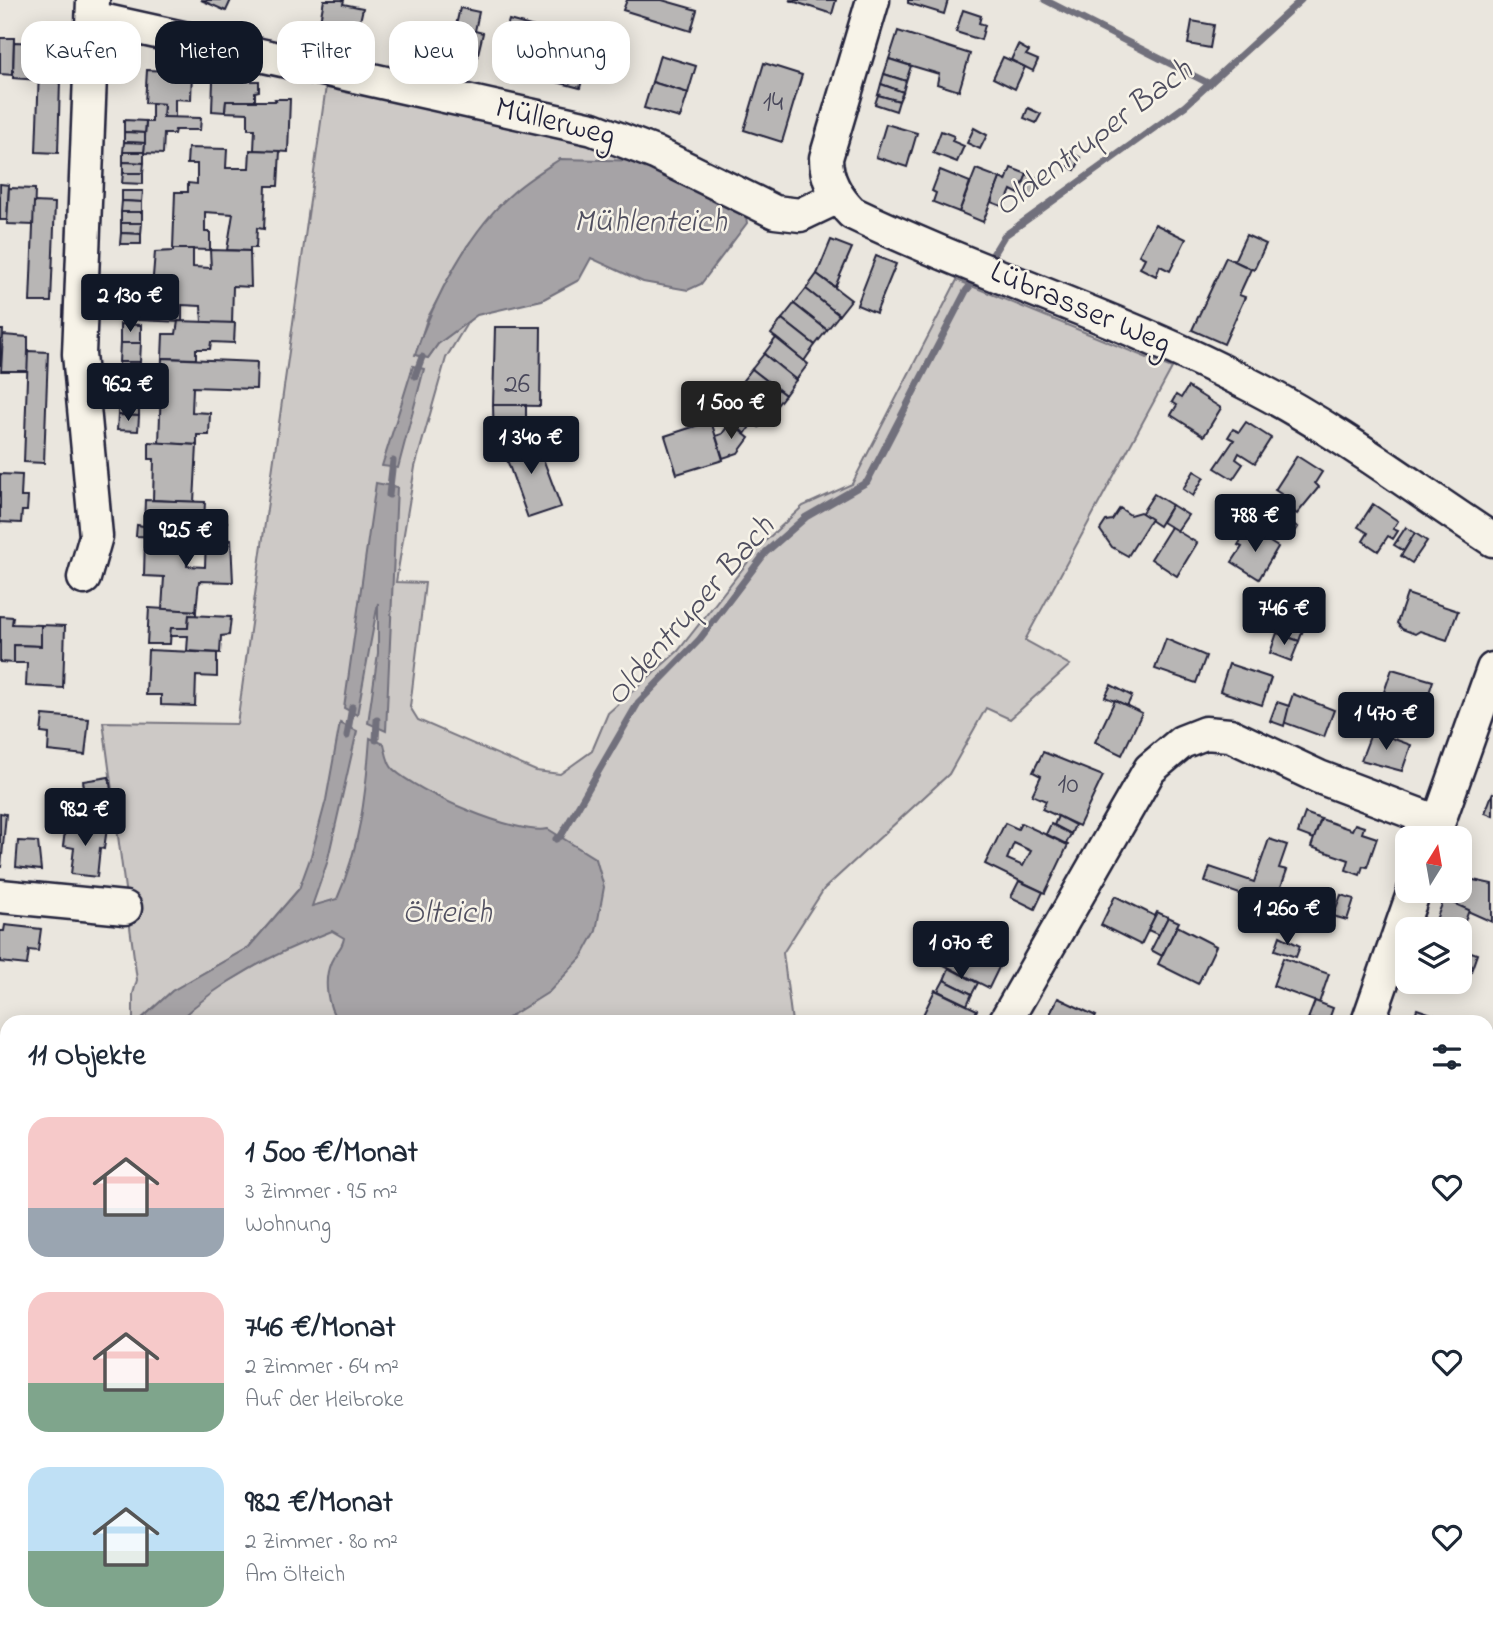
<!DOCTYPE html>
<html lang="de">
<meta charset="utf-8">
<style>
body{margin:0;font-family:"Indie Flower",sans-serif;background:#f6f6f7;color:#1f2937;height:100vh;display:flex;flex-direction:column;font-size:26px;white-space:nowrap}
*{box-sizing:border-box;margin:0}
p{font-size:23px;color:#747a83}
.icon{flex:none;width:38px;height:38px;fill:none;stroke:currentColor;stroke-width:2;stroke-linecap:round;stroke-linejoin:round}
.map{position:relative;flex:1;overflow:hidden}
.details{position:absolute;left:0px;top:1015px;width:1494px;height:625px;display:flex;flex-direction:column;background:#fff;border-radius:21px 21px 0 0;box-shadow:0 4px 18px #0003}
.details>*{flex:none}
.hud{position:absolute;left:21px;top:21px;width:700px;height:63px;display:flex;gap:14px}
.needle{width:46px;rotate:11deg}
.tools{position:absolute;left:1395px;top:826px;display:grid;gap:14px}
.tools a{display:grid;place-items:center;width:77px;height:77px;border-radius:14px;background:#fff;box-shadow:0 4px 18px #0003;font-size:35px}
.price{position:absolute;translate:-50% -60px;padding:0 16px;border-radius:7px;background:#111827;color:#fff;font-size:23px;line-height:46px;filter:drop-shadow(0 2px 4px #0008)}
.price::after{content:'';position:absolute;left:50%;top:42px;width:21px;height:16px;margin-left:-10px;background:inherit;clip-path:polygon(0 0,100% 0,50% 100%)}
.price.active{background:#222;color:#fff}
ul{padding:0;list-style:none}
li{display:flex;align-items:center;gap:21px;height:175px;padding:0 28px}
li span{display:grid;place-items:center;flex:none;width:196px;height:140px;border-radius:21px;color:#555}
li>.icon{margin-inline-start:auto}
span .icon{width:84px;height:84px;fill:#fffc;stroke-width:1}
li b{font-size:30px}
h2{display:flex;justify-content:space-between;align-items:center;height:84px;padding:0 28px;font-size:30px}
.chip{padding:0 24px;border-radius:21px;background:#fff;box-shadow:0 4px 18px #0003;font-size:24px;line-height:63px}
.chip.active{background:#111827;color:#fff}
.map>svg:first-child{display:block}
</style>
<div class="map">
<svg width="1493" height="1639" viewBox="0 0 1493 1639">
<rect width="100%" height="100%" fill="#eae6de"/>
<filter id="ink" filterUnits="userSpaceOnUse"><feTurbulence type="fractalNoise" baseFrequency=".0143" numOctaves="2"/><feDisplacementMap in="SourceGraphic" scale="14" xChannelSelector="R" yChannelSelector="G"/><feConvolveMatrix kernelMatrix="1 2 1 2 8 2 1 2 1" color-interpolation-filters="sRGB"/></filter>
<g filter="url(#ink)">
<g fill="#dbd8d2">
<path d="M1488 1255 1493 1257V1531L1488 1529Z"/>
<path d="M100 1633H464L462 1639H100Z"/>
</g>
<g fill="#cdc9c6" stroke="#787680" stroke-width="2">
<path d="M326 86 415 94 646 161 514 192 467 246 427 319 416 355 428 358 438 344 469 320 446 358 415 467 396 582 425 583 410 707 418 720 536 771 560 774 592 751 608 713 678 651 762 544 803 506 852 484 957 280 1172 368 1025 640 1070 665 1010 719 986 708 949 774 824 889 783 953 792 1022H177L206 995 284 949 298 890 249 947 172 991 138 1022H133V994L137 980 103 722 237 724Z"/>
<path d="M1488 1529 1493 1531V1639H1370L1372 1633H1488Z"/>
</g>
<g fill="#a6a3a6" stroke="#716f7b" stroke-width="2">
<path d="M560 159 646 161 745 210 747 223 701 284 688 290 643 282 591 258 579 280 542 300 477 315 438 344 428 358 415 355C433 300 470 228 516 190 529 179 545 169 560 159Z"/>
<path d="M413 366 424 369 398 468 382 466Z"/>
<path d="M376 483 397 487 386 731 368 723 378 653V603L357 715 344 708Z"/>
<path d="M340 723 357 731 327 863 312 906 337 899C360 847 366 794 370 738L384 744C386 752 387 763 393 769 417 792 517 836 548 829L596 859 604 887 596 931 582 957 549 992 501 1022H338C327 1005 323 981 331 962 335 952 342 950 344 938L332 931C275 953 221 980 177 1022H138L172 991 249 947 299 889 311 856 326 800Z"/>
</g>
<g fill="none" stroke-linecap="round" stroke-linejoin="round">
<g stroke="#716f7b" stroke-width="7">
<path d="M1045 0 1210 84"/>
<path d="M987 264 1004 236 1185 106 1301 0"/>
<path d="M415 376 422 357"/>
<path d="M389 495 393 461"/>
<path d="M347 736 352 707"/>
<path d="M376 740 377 720"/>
<path d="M556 839 561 836 638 703 699 640 766 552 806 517 867 482 966 291 978 276"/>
</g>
</g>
<g fill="#b8b6b5" stroke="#22223b" stroke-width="2" fill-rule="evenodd">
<path d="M201 0H231L226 11Z"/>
<path d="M324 0H344L343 4 363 8 356 39 326 33 328 22 320 21Z"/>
<path d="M627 0H662L697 10 691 31 623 10Z"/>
<path d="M789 0H836L832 14Z"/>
<path d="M908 0H948L944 14 908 3Z"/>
<path d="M460 8 479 12 475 31 483 33 476 62 447 56 448 51 442 49 446 32 454 34Z"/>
<path d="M963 10 981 16 979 23 985 25 981 40 956 32Z"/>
<path d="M509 20 545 30 531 78 496 67Z"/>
<path d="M1192 21 1214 25 1210 48 1188 44Z"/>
<path d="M898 31 970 54 959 91 937 84 939 74 889 59Z"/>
<path d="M580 35 605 41 601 62 587 59 580 88 553 81 560 50 575 54Z"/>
<path d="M0 38H14L13 75 0 74Z"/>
<path d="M14 42 40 43 38 80 13 78Z"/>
<path d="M40 43 61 44 58 153 36 152Z"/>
<path d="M1018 45 1029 51 1026 55 1038 60 1033 71 1011 60Z"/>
<path d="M660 55 696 66 688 93 652 82Z"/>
<path d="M1003 57 1025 67 1015 89 993 78Z"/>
<path d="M889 59 911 66 906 81 884 74Z"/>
<path d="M764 63 802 75 782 142 744 130Z"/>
<path d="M147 70 192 72 191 100 175 99V118L163 117 164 104 145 103Z"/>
<path d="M884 74 906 81 903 92 881 84Z"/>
<path d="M213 81H259V91L255 92V101H226L225 112 212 111Z"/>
<path d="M652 82 688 93 680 118 644 108Z"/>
<path d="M881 84 903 92 899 101 878 95Z"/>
<path d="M878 95 899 101 896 111 875 104Z"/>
<path d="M275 99H290L288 152 254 150 255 129H248V113L225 112 226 101H276Z"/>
<path d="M152 103 164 104 163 117 201 118 200 130H175L174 134H164L163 154 144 153 146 122H152Z"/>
<path d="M1028 108 1041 114 1036 123 1024 118Z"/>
<path d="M124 120 146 121 145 133 124 132Z"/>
<path d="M886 124 917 133 907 167 876 157Z"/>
<path d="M974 128 987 135 980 149 967 143Z"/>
<path d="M941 131 954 136 952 141 964 146 957 162 933 153Z"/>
<path d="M124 132 145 133V143L124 142Z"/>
<path d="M124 142 145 143 144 152H123Z"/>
<path d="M188 148 227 149 226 168H249L250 150 280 151 278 186H266L264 229 257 228 256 248H250V251L227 250 233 214 205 212V232H210V250L173 249 175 192H188V183L197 184V164H187Z"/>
<path d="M123 152H144V163L123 162Z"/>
<path d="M1073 154 1081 158 1075 170 1068 166Z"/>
<path d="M123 162 144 163 143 173H123Z"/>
<path d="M1011 168 1027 174 1019 194 1011 190 1004 207 991 202 1000 178 1006 181Z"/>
<path d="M976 169 1000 178 983 222 959 212Z"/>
<path d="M940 170 970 182 959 212 933 202 936 193 932 191Z"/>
<path d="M123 173H143V184L122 183Z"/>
<path d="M1027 174 1040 179 1033 199 1019 194Z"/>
<path d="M0 184 9 185 7 220H0Z"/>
<path d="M9 188 35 189 34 225 7 224Z"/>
<path d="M122 191H143L142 202 122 201Z"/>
<path d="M122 201 142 202V212H121Z"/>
<path d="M34 202 55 203 51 302H30Z"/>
<rect x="121" y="212" width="21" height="11"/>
<path d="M121 223H142L141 234 121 233Z"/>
<path d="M1155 224 1186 239 1170 271 1160 266 1156 276 1140 268 1145 258 1139 255Z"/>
<path d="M121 233 141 234V244H120Z"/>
<path d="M1246 235 1266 244 1254 270 1234 261Z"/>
<path d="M831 240 852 248 835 287 817 274Z"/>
<path d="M173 249H193V267L211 268 210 250 250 251 251 287 233 286 232 324 202 322 201 306 182 305V322L138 320V300L151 301 155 252 173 251Z"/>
<path d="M876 256 896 264 876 313 857 305Z"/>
<path d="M1226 257 1251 269 1239 295 1245 297 1224 344 1192 330Z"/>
<path d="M817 274 851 300 839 315 806 289Z"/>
<path d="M806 289 839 315 827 330 794 304Z"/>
<path d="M794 304 827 330 815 345 782 319Z"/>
<path d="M782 319 815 345 804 361 771 334Z"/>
<path d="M178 321 235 323 234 343 211 342 210 349H196V359L162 358 163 334H176Z"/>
<path d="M120 324 141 325V343H120Z"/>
<path d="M495 327H541L540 406 493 405Z"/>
<path d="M0 330H3L2 365H0Z"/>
<path d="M3 335 28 337V371H1Z"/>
<path d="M776 338 808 364 796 380 764 354Z"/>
<path d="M120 343H141L140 362H119Z"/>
<path d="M28 351 48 352 44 463 24 462Z"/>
<path d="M764 354 796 380 785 395 752 369Z"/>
<path d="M162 358 257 362 256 389 193 387 192 412 210 413 209 435H197V445L159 443Z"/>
<path d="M119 362H140V374L119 373Z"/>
<path d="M752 369 785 395 773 410 740 384Z"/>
<path d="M119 373 140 374V384L119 383Z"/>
<path d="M119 383 140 384V395L118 394Z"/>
<path d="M740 384 773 410 759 427 726 402Z"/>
<path d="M1188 387 1221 408 1204 436 1171 415 1177 405 1172 402 1176 395 1181 398Z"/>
<path d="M118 394 140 395 139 406 118 405Z"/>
<path d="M118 405 139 406V416L118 415Z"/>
<path d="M493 405H526V439L494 444Z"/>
<path d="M732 406 753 422 745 434 725 416Z"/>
<path d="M118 415 139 416 138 431 117 430Z"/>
<path d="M711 421 723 460 677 474 665 436Z"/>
<path d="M1246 422 1271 438 1255 463 1239 453 1236 459 1243 464 1233 479 1215 468 1234 440 1228 437 1233 429 1239 432Z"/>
<path d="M730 423 749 438 738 453 723 458 716 436 722 434Z"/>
<path d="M535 437 561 507 528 518 501 443Z"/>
<path d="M149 442 197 445 194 502 153 500 154 459H149Z"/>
<path d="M1297 456 1322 472 1315 483 1319 487 1297 514 1286 507 1290 500 1275 490Z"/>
<path d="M1194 471 1204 477 1193 496 1183 489Z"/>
<path d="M0 474 22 475 21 497H28L27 511H22L21 523 0 522Z"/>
<path d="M1154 494 1172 505 1159 526 1141 514Z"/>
<path d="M145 500 205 502 204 521 227 522V540L186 538 187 522 167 521 164 537 136 536 137 525 144 526Z"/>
<path d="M1373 504 1398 521 1393 529 1398 531 1393 539 1388 536 1378 551 1363 541 1368 533 1358 527Z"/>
<path d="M1172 505 1188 515 1177 531 1162 522Z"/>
<path d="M1120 508 1130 515 1140 512 1151 519 1128 556 1112 547 1100 530 1106 521 1112 520Z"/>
<path d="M1288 521 1298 527 1290 540 1280 534Z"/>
<path d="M1171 527 1197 543 1177 576 1151 559Z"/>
<path d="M1406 527 1415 533 1404 551 1394 545Z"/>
<path d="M1252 531 1278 547 1259 579 1232 562 1242 547 1238 545 1246 532 1250 534Z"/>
<path d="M1415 533 1427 541 1412 563 1401 556Z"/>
<path d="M145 536 188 538 187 566 205 567 206 539 231 540 233 582 199 581 196 611 162 609 164 577 144 576Z"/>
<path d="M1313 592 1324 595 1321 606 1310 604Z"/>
<path d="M1407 594 1458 611 1447 640 1420 631 1415 634 1402 629 1397 623Z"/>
<path d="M149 608 196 611V616L189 615 188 628H171L170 644H147Z"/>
<path d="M189 615 231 617 229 635 221 636 220 653 187 651 188 636H170L171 628H188Z"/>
<path d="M0 616 13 617 12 624 41 625V646L14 645V663L0 662Z"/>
<path d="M1281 622 1303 630 1299 641 1277 633Z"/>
<path d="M41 625 65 626 63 688 26 686 27 663H14V645L41 646Z"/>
<path d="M1277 633 1299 641 1291 661 1270 653Z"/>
<path d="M1166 639 1206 656 1196 683 1155 669Z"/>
<path d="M148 650 217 653V677L196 676 195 706 161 705V695H146Z"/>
<path d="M1229 664 1271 678 1262 705 1220 691Z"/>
<path d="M1392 669 1433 681 1423 711 1383 695Z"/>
<path d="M1111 685 1132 696 1127 706 1105 697Z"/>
<path d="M1293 694 1334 710 1324 737 1283 722Z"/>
<path d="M1115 700 1142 713 1122 755 1095 742Z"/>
<path d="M1277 702 1289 706 1284 726 1270 721Z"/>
<path d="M43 715 89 719 85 755 48 751 49 734 41 733Z"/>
<path d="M1372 731 1411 745 1402 771 1361 760Z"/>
<path d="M1043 752 1103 776 1079 826 1042 809 1046 801 1032 795 1041 776 1033 772Z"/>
<path d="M109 777 113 803 87 807 83 781Z"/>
<path d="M1493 792V816L1485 813Z"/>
<path d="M0 813 6 814 1 867H0Z"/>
<path d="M1305 813 1321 819 1314 839 1298 833Z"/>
<path d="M1058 816 1075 825 1071 834 1054 825Z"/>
<path d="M1321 819 1352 830 1355 824 1364 827 1362 833 1377 838 1367 867 1363 866 1360 875 1346 870 1349 860 1311 847Z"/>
<path d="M66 823 107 828 104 849 100 848 97 877 71 874 74 848 63 846Z"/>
<path d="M1005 823 1018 829 1021 823 1068 845 1045 893 985 864ZM1014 843 1031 851 1023 866 1007 859Z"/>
<path d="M1051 824 1071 834 1066 844 1046 834Z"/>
<path d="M1269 839 1287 845 1279 868 1287 870 1274 906 1205 882 1210 867 1254 882Z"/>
<path d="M18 841 38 842 41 870 16 867Z"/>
<path d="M1464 878 1492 884V922L1454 905Z"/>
<path d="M1019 881 1043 892 1035 909 1011 897Z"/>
<path d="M1341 895 1354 899 1347 920 1333 916Z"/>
<path d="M1115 896 1155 916 1141 945 1101 925Z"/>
<path d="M1444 899 1469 910 1460 935V929L1434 925Z"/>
<path d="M1157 912 1168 917 1159 935 1148 930Z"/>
<path d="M1168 917 1179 922 1162 956 1151 950Z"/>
<path d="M5 925 41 929 38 951 29 950 27 965 0 962V931H4Z"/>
<path d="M1177 926 1216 946 1198 984 1158 964Z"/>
<path d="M1280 936 1300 946 1296 957 1275 950Z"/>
<path d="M962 940 985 947 1003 959 989 988 936 961 943 945 956 951 953 948 956 942Z"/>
<path d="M1460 948 1477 954 1467 983 1460 980Z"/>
<path d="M1283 958 1329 974 1319 1003 1273 986Z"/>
<path d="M949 968 978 983 972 994 944 980Z"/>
<path d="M944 980 972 994 967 1005 938 991Z"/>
<path d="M935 990 977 1010 971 1022 920 1021Z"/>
<path d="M1058 998 1096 1016 1093 1022H1046Z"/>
<path d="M1315 1001 1333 1008 1328 1022 1308 1019Z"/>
<path d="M1417 1009 1455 1022H1412Z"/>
<path d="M1490 1028 1493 1030V1056L1488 1054Z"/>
<path d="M1493 1203V1227L1488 1224V1213Z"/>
<path d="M1488 1359 1493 1361V1513L1488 1512Z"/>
<path d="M536 1633H571L570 1639H534Z"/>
<path d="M778 1633H795L808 1639H775Z"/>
</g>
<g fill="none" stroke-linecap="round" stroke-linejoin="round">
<defs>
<g id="minor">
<path d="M873 0 826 158C826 180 836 197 852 213 984 276 1126 319 1256 388 1339 431 1415 489 1493 540"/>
<path d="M93 18 593 129 655 153 775 212 800 215 838 197"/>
<path d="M84 578 96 536 79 354 93 0"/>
<path d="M1433 838 1493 669"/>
<path d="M0 896 125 908"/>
<path d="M1005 1022 1150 769 1182 742 1205 733 1230 735 1319 777 1438 822"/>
<path d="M1368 1022 1414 891"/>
<path d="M850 1633 863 1639"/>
<path d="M747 1639 748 1633"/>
<path d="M1149 1639 1151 1633"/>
</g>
</defs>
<use href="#minor" stroke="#22223b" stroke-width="37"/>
<use href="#minor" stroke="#f7f3e8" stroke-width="32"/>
</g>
</g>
<g text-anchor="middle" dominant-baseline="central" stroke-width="5" stroke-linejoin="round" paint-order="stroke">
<g font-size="28" fill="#48475a">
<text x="773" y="103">14</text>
<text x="517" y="385">26</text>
<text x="1068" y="785">10</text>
</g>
<g font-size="32" fill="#22223b" stroke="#f7f3e8">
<text transform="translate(555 123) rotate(14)">Müllerweg</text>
<text transform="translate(1080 309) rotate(23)">Lübrasser Weg</text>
</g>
<g font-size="33" font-style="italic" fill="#504f60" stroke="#f7f3e8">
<text transform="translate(1094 139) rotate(-37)">Oldentruper Bach</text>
<text x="650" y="223">Mühlenteich</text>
<text transform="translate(691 612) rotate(-49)">Oldentruper Bach</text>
<text x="447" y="914">Ölteich</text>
</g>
</g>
</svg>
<div class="tools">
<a><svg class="needle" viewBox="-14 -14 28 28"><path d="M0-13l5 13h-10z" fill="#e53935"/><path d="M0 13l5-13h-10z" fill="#747a83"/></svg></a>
<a><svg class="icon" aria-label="layers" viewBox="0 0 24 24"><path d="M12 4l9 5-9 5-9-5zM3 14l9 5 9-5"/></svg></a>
</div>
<b class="price" style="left:130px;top:334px">2 130 €</b>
<b class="price" style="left:128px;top:423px">962 €</b>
<b class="price active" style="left:731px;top:441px">1 500 €</b>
<b class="price" style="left:531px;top:476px">1 340 €</b>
<b class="price" style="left:1255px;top:554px">788 €</b>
<b class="price" style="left:186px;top:569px">925 €</b>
<b class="price" style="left:1284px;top:647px">746 €</b>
<b class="price" style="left:1386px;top:752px">1 470 €</b>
<b class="price" style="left:85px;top:848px">982 €</b>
<b class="price" style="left:1287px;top:947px">1 260 €</b>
<b class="price" style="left:961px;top:981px">1 070 €</b>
<div class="hud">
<a class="chip">Kaufen</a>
<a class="chip active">Mieten</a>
<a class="chip">Filter</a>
<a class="chip">Neu</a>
<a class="chip">Wohnung</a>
</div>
<section class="details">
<h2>11 Objekte<svg class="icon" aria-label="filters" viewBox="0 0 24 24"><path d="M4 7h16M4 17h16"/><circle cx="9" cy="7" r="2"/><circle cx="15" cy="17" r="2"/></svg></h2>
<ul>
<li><span style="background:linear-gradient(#f6c9c9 65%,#9aa5b1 0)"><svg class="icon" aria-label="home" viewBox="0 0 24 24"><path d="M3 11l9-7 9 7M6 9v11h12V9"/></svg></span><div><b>1 500 €/Monat</b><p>3 Zimmer · 95 m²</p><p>Wohnung</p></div><svg class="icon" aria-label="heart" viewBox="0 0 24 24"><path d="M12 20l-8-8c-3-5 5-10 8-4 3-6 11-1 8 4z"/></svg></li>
<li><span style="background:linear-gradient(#f6c9c9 65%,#7fa58c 0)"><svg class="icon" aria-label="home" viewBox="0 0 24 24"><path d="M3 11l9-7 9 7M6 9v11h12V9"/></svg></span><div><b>746 €/Monat</b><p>2 Zimmer · 64 m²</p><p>Auf der Heibroke</p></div><svg class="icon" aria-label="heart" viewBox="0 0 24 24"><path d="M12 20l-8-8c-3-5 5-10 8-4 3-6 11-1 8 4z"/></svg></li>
<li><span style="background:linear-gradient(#bfe0f5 60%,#7fa58c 0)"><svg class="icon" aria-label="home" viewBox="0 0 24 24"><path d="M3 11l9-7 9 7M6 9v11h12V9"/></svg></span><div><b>982 €/Monat</b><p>2 Zimmer · 80 m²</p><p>Am Ölteich</p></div><svg class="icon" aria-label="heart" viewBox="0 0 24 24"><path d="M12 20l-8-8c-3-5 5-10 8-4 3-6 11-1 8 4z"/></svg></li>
</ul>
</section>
</div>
